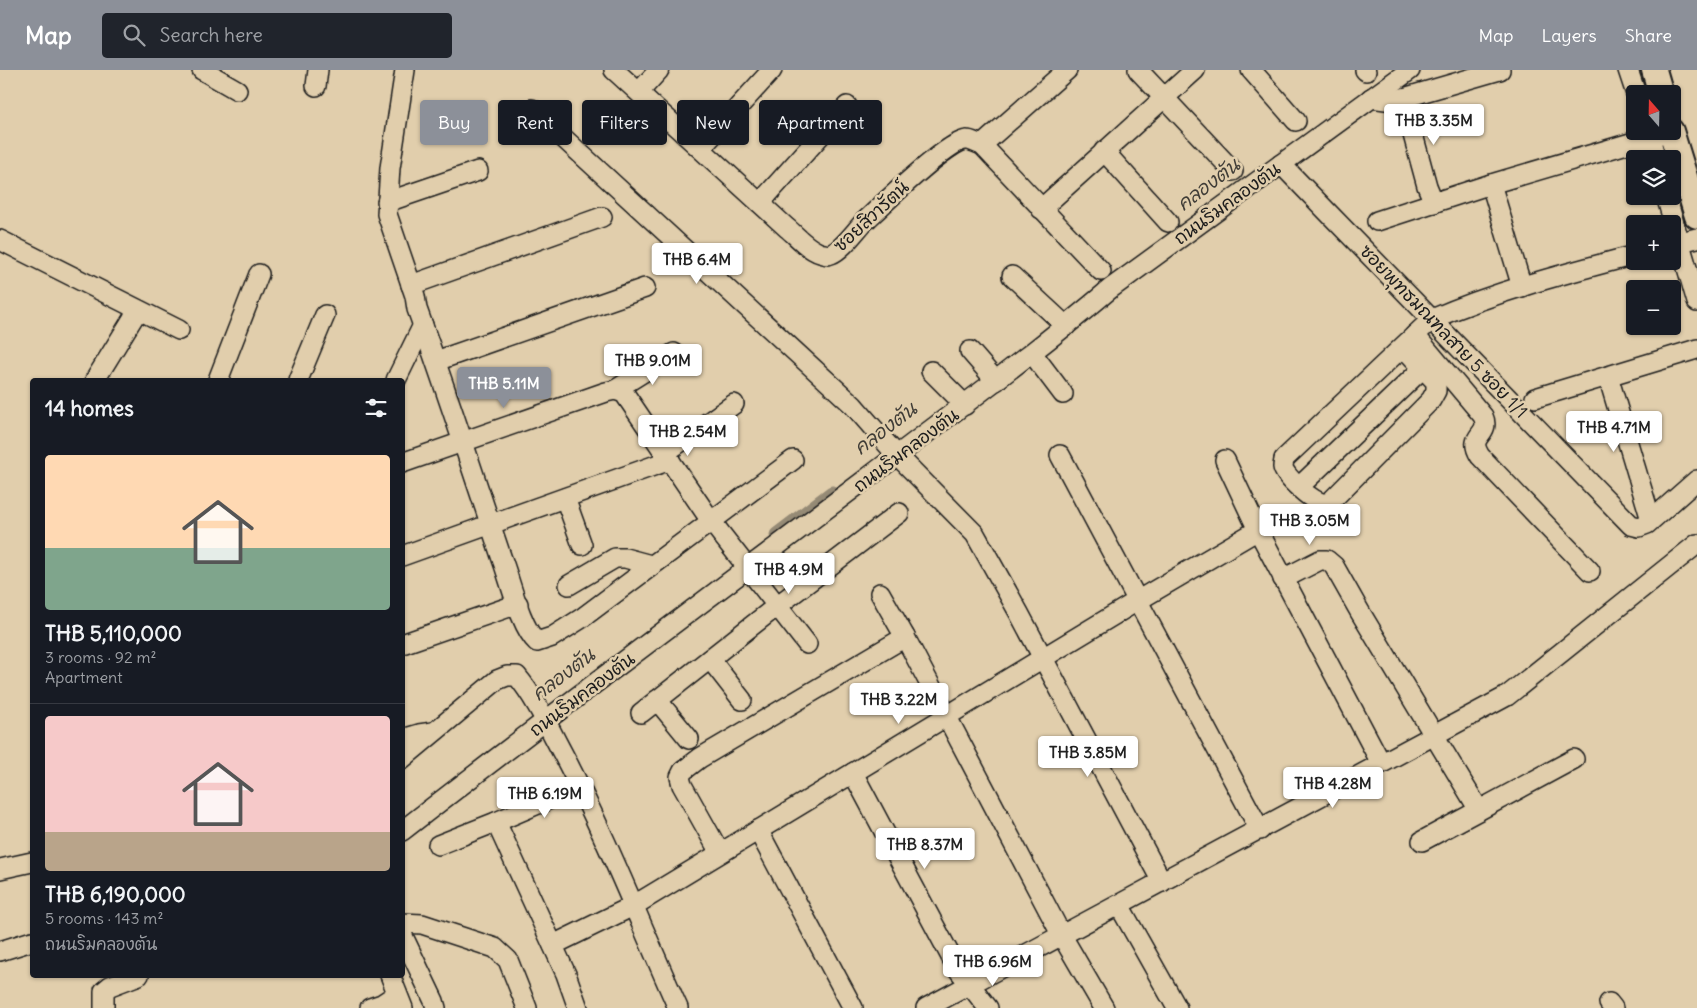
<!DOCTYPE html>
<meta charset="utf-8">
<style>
body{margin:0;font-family:Delius,"Playpen Sans Thai",sans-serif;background:#20242c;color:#f1f3f6;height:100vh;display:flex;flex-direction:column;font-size:19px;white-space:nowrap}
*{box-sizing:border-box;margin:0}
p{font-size:16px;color:#9ea1a6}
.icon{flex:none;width:28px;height:28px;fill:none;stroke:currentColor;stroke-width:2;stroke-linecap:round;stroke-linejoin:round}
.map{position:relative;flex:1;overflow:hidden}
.panel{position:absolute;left:30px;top:308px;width:375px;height:600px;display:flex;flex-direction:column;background:#171b24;border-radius:5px;box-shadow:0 1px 4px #0004}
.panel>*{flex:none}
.top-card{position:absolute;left:420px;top:30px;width:475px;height:45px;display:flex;gap:10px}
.needle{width:32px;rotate:340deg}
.tools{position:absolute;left:1626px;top:15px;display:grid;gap:10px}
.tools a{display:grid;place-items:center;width:55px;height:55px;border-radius:5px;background:#171b24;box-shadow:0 1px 4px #0004;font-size:25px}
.price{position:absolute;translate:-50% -42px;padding:0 11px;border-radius:5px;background:#fff;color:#222;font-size:16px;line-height:32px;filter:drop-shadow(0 1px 2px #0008)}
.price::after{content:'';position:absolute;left:50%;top:30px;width:15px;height:11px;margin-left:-8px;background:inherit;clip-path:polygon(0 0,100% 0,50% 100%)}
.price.active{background:#8c9099;color:#fff}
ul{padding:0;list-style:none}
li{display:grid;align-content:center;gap:10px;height:265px;padding:0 15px}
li+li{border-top:1px solid #363941}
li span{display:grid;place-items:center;height:155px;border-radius:5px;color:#555}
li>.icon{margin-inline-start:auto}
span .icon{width:90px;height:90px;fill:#fffc;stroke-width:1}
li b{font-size:21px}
h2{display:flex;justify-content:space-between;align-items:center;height:60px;padding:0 15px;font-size:21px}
.chip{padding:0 18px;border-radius:5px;background:#171b24;box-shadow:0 1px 4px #0004;font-size:18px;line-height:45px}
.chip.active{background:#8c9099;color:#fff}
header{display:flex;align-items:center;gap:30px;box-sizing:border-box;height:70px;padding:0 25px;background:#8c9099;color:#fff}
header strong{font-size:24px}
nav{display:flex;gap:28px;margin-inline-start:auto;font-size:18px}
.search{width:350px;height:45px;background:#20242c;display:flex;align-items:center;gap:12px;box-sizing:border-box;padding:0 18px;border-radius:5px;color:#9ea1a6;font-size:19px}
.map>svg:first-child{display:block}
</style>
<header>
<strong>Map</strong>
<div class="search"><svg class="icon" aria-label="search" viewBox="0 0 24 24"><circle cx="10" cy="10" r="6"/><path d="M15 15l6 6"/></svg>Search here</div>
<nav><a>Map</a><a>Layers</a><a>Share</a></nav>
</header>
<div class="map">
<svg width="1697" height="938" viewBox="0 0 1697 938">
<rect width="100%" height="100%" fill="#e1ceac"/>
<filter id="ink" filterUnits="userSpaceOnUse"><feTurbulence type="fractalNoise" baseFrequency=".02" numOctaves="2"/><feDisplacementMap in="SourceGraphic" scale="10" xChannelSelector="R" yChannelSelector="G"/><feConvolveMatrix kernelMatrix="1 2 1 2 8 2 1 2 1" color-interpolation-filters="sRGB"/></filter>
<g filter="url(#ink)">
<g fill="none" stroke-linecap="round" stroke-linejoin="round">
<path stroke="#958a75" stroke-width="15" d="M777 465 832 423"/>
<defs>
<g id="minor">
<path d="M202 0 237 20"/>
<path d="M405 0 390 98 387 144 415 226 417 239C447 322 474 406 502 489 510 510 521 558 537 572L552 567 582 548 793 390"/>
<path d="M614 0 787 158C797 166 810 182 824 184 826 185 829 185 831 184 842 180 856 160 864 152 879 138 950 69 967 70 972 70 977 74 982 75L1101 201"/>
<path d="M1138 0 1233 101"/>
<path d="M1251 0 1296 51"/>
<path d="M1365 0 1366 1"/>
<path d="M1628 0 1636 24"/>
<path d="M316 16 318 0"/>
<path d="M639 22 659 0"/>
<path d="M1371 28 1393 31 1500 0"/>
<path d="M1403 28 1427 116 1434 133"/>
<path d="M532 39 853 335 894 382 975 464 1019 543 1162 812"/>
<path d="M1648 61 1656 89"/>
<path d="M982 75 1067 0"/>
<path d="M701 78 772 0"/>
<path d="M1104 81 1168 152"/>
<path d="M1281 94 1631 455 1639 457 1647 454 1697 410"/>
<path d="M1491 114 1522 217"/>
<path d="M1666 126 1697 232"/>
<path d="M387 132 478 101"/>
<path d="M760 133 847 36"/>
<path d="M1041 139 1195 0"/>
<path d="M1377 151 1491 114 1671 61"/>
<path d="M0 170 179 260"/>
<path d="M1672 174 1697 168"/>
<path d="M1012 206 1066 256"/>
<path d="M411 215 602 147"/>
<path d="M1415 265 1483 346C1492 366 1466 364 1480 386L1590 501"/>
<path d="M1403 277 1436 312V321L1431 330 1331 431C1329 432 1326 433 1324 433 1314 434 1284 406 1283 397 1283 394 1284 391 1284 389L1432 249C1497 221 1567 203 1635 185"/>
<path d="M970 281 996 311"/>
<path d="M1032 283 1063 324"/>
<path d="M436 291 645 218"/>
<path d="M931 301 965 335"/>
<path d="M1608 306 1651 450"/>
<path d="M95 310 138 240"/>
<path d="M218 310 259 204"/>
<path d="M298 310 325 245"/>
<path d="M396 310 423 255"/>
<path d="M615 320 674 283"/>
<path d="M1535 328 1697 279"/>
<path d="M665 383 734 334"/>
<path d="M1060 385 1260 760"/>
<path d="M1225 390 1258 460 1381 693"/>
<path d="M402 393 606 322 615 320 624 323 711 451 807 574"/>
<path d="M1299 417 1423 298"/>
<path d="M565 428 582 475"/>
<path d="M402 486 670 390"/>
<path d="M1283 509 1320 490H1327L1334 496 1360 542 1479 740"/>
<path d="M569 515 615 488H625L651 495"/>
<path d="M880 523 905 567 1062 866 1104 938"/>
<path d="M402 574 518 534"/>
<path d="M710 589 742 630"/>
<path d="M657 630 689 669"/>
<path d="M641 643 777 536 899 443"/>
<path d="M402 669 419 664 433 662"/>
<path d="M402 689 497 610 507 606H517C536 629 549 658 563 684 606 766 640 853 678 938"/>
<path d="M853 703 957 898 988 938"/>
<path d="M496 752 580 716"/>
<path d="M758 760 853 938"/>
<path d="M402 761C555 642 711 526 866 409 948 346 1031 286 1110 219L1410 0"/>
<path d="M1422 771 1574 689"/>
<path d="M438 775 496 752 566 904 578 938"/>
<path d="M720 783 682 715 680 707 683 701 700 688 905 567"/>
<path d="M0 799 32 792"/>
<path d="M1119 835 1177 938"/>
<path d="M402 853 422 854 495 878 508 890 527 938"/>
<path d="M402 864 434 931 436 938"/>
<path d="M553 875 633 836 1137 531 1258 460"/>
<path d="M0 881 32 871"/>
<path d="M390 905 403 938"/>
<path d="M1609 933 1613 938"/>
<path d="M104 938V921L110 916 139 905"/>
<path d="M370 938 382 934 397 924"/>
<path d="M926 938 1507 626 1697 474"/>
</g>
<g id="major">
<path d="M1654 0 1661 24"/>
<path d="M1671 61 1697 146"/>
</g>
</defs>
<use href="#minor" stroke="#1c1c1c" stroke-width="22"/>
<use href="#major" stroke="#1c1c1c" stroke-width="28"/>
<use href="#minor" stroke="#e1ceac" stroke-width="19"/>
<use href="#major" stroke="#e1ceac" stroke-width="24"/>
</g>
</g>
<g text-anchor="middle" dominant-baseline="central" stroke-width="5" stroke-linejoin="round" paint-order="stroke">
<g font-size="18" fill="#1c1c1c" stroke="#e1ceac">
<text transform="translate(1227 133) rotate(-36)">ถนนริมคลองตัน</text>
<text transform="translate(871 146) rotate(-43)">ซอยสิวารัตน์</text>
<text transform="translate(1444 261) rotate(46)">ซอยพุทธมณฑลสาย 5 ซอย 1/1</text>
<text transform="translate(906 380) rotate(-37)">ถนนริมคลองตัน</text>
<text transform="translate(582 624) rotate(-37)">ถนนริมคลองตัน</text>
</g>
<g font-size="19" font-style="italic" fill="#403d37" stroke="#e1ceac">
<text transform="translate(1208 114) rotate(-37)">คลองตัน</text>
<text transform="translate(885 358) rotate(-37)">คลองตัน</text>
<text transform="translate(563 604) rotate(-37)">คลองตัน</text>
</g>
</g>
</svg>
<div class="tools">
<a><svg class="needle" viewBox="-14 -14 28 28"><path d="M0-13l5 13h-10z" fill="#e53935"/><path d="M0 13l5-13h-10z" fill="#9ea1a6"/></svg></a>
<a><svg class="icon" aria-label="layers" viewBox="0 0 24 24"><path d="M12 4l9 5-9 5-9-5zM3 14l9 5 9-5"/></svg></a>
<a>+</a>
<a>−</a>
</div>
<b class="price" style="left:1434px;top:76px">THB 3.35M</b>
<b class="price" style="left:697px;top:215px">THB 6.4M</b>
<b class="price" style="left:653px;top:316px">THB 9.01M</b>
<b class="price active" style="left:504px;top:339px">THB 5.11M</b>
<b class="price" style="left:1614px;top:383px">THB 4.71M</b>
<b class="price" style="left:688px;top:387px">THB 2.54M</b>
<b class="price" style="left:1310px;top:476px">THB 3.05M</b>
<b class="price" style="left:789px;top:525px">THB 4.9M</b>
<b class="price" style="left:899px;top:655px">THB 3.22M</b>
<b class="price" style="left:1088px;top:708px">THB 3.85M</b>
<b class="price" style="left:1333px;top:739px">THB 4.28M</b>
<b class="price" style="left:545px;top:749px">THB 6.19M</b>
<b class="price" style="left:925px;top:800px">THB 8.37M</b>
<b class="price" style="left:993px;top:917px">THB 6.96M</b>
<div class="top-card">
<a class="chip active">Buy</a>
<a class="chip">Rent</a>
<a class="chip">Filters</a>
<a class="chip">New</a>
<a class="chip">Apartment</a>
</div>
<section class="panel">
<h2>14 homes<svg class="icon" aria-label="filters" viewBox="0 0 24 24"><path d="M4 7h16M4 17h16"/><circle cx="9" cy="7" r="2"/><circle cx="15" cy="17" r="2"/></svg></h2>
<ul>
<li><span style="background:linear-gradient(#ffd9b3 60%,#7fa58c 0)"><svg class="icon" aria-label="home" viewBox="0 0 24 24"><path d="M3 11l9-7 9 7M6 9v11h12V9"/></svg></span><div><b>THB 5,110,000</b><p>3 rooms · 92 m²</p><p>Apartment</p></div></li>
<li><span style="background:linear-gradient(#f6c9c9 75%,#b9a48a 0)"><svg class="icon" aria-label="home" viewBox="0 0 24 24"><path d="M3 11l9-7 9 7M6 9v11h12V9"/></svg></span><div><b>THB 6,190,000</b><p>5 rooms · 143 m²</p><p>ถนนริมคลองตัน</p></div></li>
</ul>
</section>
</div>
